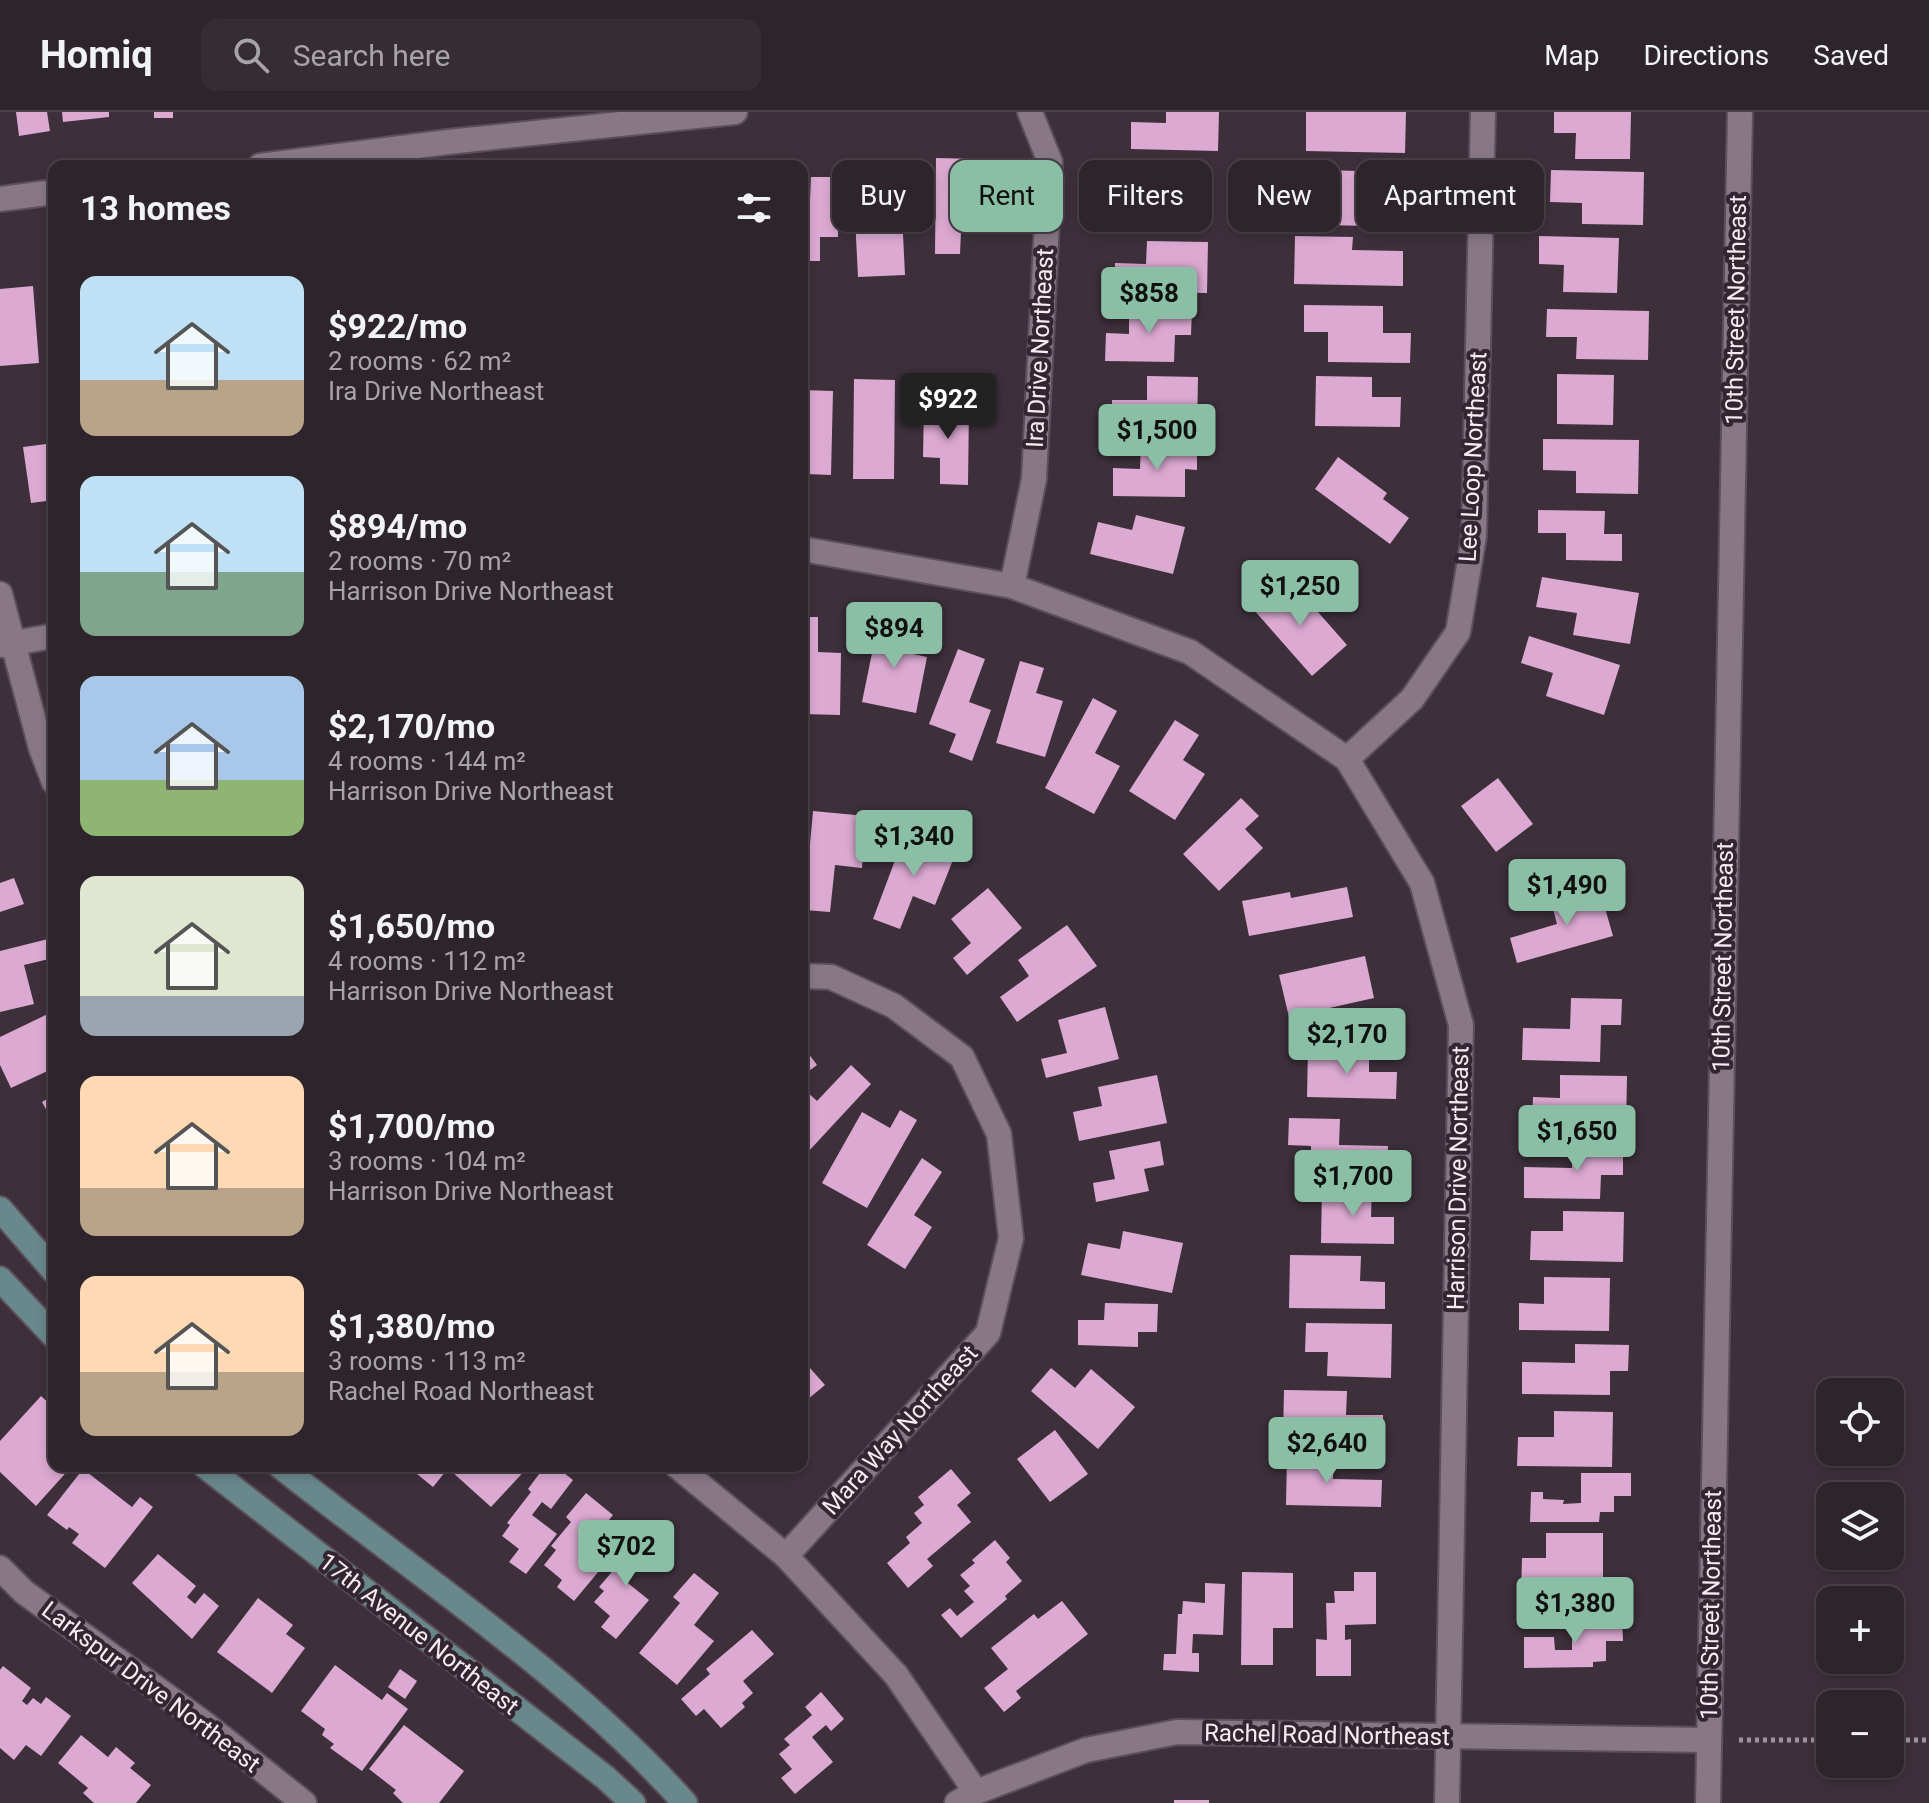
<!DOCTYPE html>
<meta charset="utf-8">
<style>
body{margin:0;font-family:Roboto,sans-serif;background:#362c34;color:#f1f3f6;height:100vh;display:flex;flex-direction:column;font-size:30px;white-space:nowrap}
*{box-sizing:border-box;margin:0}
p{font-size:26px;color:#a7a4a9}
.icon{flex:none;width:44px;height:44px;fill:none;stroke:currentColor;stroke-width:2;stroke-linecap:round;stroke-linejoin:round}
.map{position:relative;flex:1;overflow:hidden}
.sheet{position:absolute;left:48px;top:48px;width:760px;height:1312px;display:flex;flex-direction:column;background:#2e242c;border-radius:16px;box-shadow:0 4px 12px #0003,0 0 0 2px #494148}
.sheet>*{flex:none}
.hud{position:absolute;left:832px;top:48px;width:760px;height:72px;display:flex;gap:16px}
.fabs{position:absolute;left:1816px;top:1266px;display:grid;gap:16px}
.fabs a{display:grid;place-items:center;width:88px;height:88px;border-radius:16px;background:#2e242c;box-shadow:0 4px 12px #0003,0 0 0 2px #494148;font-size:40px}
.price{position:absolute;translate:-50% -68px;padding:0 18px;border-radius:8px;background:#8abfa5;color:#111;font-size:26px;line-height:52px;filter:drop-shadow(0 2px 4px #0008)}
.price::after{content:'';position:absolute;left:50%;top:48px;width:24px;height:18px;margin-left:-12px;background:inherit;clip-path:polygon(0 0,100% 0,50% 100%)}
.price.active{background:#222;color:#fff}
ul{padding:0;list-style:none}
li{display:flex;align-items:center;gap:24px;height:200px;padding:0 32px}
li span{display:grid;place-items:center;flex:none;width:224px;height:160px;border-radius:16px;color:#555}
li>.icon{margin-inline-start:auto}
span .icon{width:96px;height:96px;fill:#fffc;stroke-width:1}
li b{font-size:34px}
h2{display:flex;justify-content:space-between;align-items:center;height:96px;padding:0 32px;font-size:34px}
.pill{padding:0 28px;border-radius:16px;background:#2e242c;box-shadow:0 4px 12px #0003,0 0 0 2px #494148;font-size:28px;line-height:72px}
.pill.active{background:#8abfa5;color:#111}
header{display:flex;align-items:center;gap:48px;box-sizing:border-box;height:112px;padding:0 40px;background:#2e242c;border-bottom:2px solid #494148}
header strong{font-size:38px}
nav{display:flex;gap:44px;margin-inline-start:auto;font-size:28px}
.search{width:560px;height:72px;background:#362c34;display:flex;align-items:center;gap:20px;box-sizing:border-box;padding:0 28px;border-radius:16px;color:#a7a4a9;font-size:30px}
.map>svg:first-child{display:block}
</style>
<header>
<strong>Homiq</strong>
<div class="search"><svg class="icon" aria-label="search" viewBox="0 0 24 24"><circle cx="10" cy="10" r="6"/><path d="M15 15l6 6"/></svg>Search here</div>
<nav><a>Map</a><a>Directions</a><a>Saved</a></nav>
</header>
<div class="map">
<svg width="1929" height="1691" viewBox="0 0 1929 1691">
<rect width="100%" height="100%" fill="#3d303b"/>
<g fill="#dca9d3">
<path d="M16 0H47L50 19 19 24Z"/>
<path d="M62 0H109V5L63 10Z"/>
<rect x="154" y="0" width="19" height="6"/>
<path d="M1166 0H1219L1218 39 1131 37V10L1166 11Z"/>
<path d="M1306 0H1406L1405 41 1306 39Z"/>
<path d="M1554 0H1631L1630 47H1575L1576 21H1554Z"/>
<path d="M936 46 980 47 978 120 961 119 960 142H935Z"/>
<path d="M1326 58 1388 60V86L1412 87 1411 115 1325 113Z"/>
<path d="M1551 58 1644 60 1643 113 1582 112V91L1550 90Z"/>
<path d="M900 60 905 163 858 165 855 105H879L877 61Z"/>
<path d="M1134 60 1199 61V103L1131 102 1130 121H1106L1107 85 1134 86Z"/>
<path d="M811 65H839L838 125H820V149H802V89H810Z"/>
<path d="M1295 124 1353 125 1352 138 1403 139V174L1294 172Z"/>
<path d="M1539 124 1619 126 1617 181 1563 180 1564 153 1539 152Z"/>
<path d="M1147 129 1208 130 1207 181 1114 180 1115 151 1146 152Z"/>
<path d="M33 174 39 251 0 254V177Z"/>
<path d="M1304 193 1383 194V221H1411L1410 251 1328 250V220H1304Z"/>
<path d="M1129 195 1192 196 1191 223H1175L1174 250 1105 249 1106 221 1129 222Z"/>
<path d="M1547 197 1649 199 1648 248 1576 247 1577 225H1546Z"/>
<path d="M1557 262 1614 263 1613 313 1557 312Z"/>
<path d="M1147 264 1198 265 1197 318 1112 317V288H1147Z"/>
<path d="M1316 264 1372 265V285H1401L1400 315 1315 314Z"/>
<path d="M854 267 895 268 894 367H853Z"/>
<path d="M802 278 833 279 831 363 807 362V338H802Z"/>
<path d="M924 292 969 293 968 373 940 372V346L923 345Z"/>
<path d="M1543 327 1639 328 1638 382 1576 381V359L1543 358Z"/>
<path d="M54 331V388L31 391 23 335Z"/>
<path d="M1141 331 1197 332V358L1185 357V385L1113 384V356L1140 357Z"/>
<path d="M1338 345 1387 381 1383 387 1409 406 1390 432 1315 377Z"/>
<path d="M1538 398 1605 399 1604 422H1622V449L1566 448V421H1538Z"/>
<path d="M1136 403 1185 415 1173 462 1090 442 1098 410 1132 418Z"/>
<path d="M1542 465 1639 481 1630 532 1573 523 1577 501 1536 495Z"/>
<path d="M1289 467 1347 533 1312 564 1254 498Z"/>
<path d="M802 505H818V540L841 541 840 603 802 602Z"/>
<path d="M879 507 910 514 904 540 927 545 916 601 862 590Z"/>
<path d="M1529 524 1620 553 1604 603 1546 584 1553 561 1521 551Z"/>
<path d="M958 537 985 547 969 590 991 598 972 649 949 640 956 622 929 612Z"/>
<path d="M1020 549 1044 556 1036 581 1063 589 1045 645 996 631Z"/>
<path d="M1093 586 1117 599 1095 641 1120 654 1094 702 1045 676Z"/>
<path d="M1175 608 1199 623 1183 648 1205 662 1175 708 1129 679Z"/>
<path d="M1498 666 1533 712 1496 740 1461 694Z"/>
<path d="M1241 686 1259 704 1245 717 1263 736 1219 779 1183 742Z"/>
<path d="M813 699 866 704 862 756 835 753 830 800 804 798Z"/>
<path d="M906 719 957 738 935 793 913 784 900 817 873 807Z"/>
<path d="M14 766 24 792 0 800V771Z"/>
<path d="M1347 775 1353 805 1249 824 1242 789 1290 780 1291 786Z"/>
<path d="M1599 775 1613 824 1517 851 1510 826 1557 812 1551 789Z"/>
<path d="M988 776 1022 816 967 863 953 846 971 831 951 807Z"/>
<path d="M1067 813 1097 854 1017 910 1000 885 1029 864 1018 848Z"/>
<path d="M48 827 53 846 24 853 34 892 0 900V839Z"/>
<path d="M1365 844 1374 886 1289 905 1279 863Z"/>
<path d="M1571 886 1622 887 1621 913H1601L1600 950 1522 948 1523 916 1570 917Z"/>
<path d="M1105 895 1119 947 1046 966 1041 947 1067 941 1058 908Z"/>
<path d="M54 899V956L11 976 0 953V925Z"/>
<path d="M802 933 817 953 802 964Z"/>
<path d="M1308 936 1369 937V960H1397L1396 987 1307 985Z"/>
<path d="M851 953 871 972 807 1041 802 1037V980L804 977 817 989Z"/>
<path d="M1157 963 1167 1011 1079 1029 1073 1000 1102 994 1098 975Z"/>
<path d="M1560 963 1627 964 1626 1016 1532 1015 1533 985 1560 986Z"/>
<path d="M54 983V1012L42 990Z"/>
<path d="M900 998 917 1008 867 1096 822 1071 862 1000 890 1016Z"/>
<path d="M1289 1006 1340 1007 1339 1033 1388 1034 1387 1060 1311 1059V1034L1288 1033Z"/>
<path d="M1160 1029 1164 1053 1144 1057 1149 1079 1096 1090 1093 1071 1115 1067 1109 1039Z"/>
<path d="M1572 1029 1623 1030V1063H1601L1600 1087 1524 1086V1055L1572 1056Z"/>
<path d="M922 1046 942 1060 914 1103 932 1115 905 1157 867 1133Z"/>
<path d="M1322 1074 1372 1075 1371 1105H1394V1132L1321 1131Z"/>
<path d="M1563 1099 1624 1100 1623 1150 1530 1148 1531 1119H1563Z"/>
<path d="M1123 1119 1183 1131 1172 1181 1081 1163 1088 1131 1120 1137Z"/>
<path d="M1290 1143 1361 1144 1360 1169 1385 1170V1197L1289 1196Z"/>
<path d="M1544 1165 1610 1166 1609 1219 1519 1218V1191L1544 1192Z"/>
<path d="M1105 1191 1158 1192 1157 1220H1138V1235L1078 1233V1208H1104Z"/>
<path d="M1306 1211 1392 1212 1391 1266 1327 1264 1328 1240H1305Z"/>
<path d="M1575 1232 1629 1233 1628 1259H1610V1283L1522 1282V1250L1575 1251Z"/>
<path d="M802 1247 825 1273 802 1292Z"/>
<path d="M1051 1256 1075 1276 1091 1257 1135 1295 1098 1337 1031 1279Z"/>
<path d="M1284 1278 1347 1279 1346 1303H1383V1328L1283 1326Z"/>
<path d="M41 1284 54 1296V1354H72L36 1394 0 1360V1329Z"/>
<path d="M1554 1299 1613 1300 1612 1355 1517 1354 1518 1325H1554Z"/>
<path d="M1055 1318 1088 1362 1050 1390 1017 1347Z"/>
<path d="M1287 1343 1334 1344 1333 1367 1382 1368 1381 1395 1286 1393Z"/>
<path d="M424 1354H450L433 1375 417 1362Z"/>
<path d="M456 1354H529L491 1395 451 1359Z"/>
<path d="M545 1354H555L573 1368 551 1397 542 1390 532 1403 557 1422 526 1462 509 1450 519 1437 502 1424 510 1413 507 1411 531 1380 528 1377Z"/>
<path d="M83 1357 132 1395 140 1385 153 1395 105 1456 72 1431 79 1422 69 1415 67 1418 47 1403Z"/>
<path d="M951 1357 971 1381 957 1393 971 1410 927 1447 933 1454 908 1476 887 1451 910 1431 906 1425 922 1411 914 1401 924 1393 918 1385Z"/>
<path d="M1581 1361H1631V1384H1614V1400H1600L1599 1410H1530L1531 1380H1543V1387L1564 1388 1563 1392 1581 1391Z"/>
<path d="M586 1381 613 1403 590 1431 609 1447 574 1489 557 1475 562 1468 544 1453 556 1438 551 1434 571 1410 566 1405Z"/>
<path d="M645 1421 665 1438 658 1446 653 1443 640 1458 635 1455 624 1468 649 1488 616 1527 601 1515 610 1504 594 1490 604 1479 599 1475Z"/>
<path d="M1546 1421H1603V1471L1540 1470V1480H1521L1522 1446H1546Z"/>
<path d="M995 1428 1010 1446 1006 1450 1022 1469 1005 1484 1007 1487 961 1526 941 1503 950 1496 957 1504 974 1490 964 1479 970 1474 960 1463 975 1451 972 1448Z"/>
<path d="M158 1442 196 1474 187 1485 195 1492 204 1481 219 1494 192 1527 132 1471Z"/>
<path d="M1242 1460 1293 1461V1516H1273V1553H1241Z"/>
<path d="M1354 1460H1376V1512L1345 1513V1528L1351 1527V1564H1316V1527L1327 1528 1326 1491H1335L1334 1479H1354Z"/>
<path d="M694 1461 719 1481 694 1513 714 1529 677 1573 639 1541 680 1491 673 1485Z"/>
<path d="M1205 1471 1225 1472 1223 1523 1193 1522 1192 1541H1199V1560L1163 1558 1164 1542H1176L1178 1502H1182L1183 1489 1205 1491Z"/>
<path d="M258 1486 293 1513 286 1522 305 1536 272 1581 217 1540Z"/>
<path d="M1062 1489 1088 1522 1016 1579 1021 1586 1004 1600 984 1576 1008 1557 991 1536 1034 1502 1038 1507Z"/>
<path d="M1572 1505H1622L1623 1529H1606V1549L1593 1550V1555L1524 1556V1525H1554L1555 1538H1572Z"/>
<path d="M752 1518 774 1542 743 1569 753 1581 742 1591 745 1595 721 1616 704 1597 696 1604 681 1587 710 1562 706 1557Z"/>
<path d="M335 1553 382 1588 387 1581 408 1597 362 1659 330 1636 334 1632 322 1623 325 1617 301 1599Z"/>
<path d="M3 1554 31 1576 22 1589 27 1593 33 1586 41 1592 46 1585 71 1604 41 1644 26 1633 14 1648 0 1636V1558Z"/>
<path d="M400 1557 417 1569 405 1587 388 1575Z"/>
<path d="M821 1580 844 1607 831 1619 826 1613 812 1625 833 1650 795 1682 781 1666 792 1657 779 1642 790 1633 784 1627 812 1603 805 1595Z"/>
<path d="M404 1613 464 1659 439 1691H403L393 1681 396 1678 369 1657Z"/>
<path d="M81 1623 108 1645 116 1635 135 1651 130 1656 151 1673 136 1691H94L83 1681 88 1676 58 1651Z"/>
<rect x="1174" y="1688" width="35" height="3"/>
</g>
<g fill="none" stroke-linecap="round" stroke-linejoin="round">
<defs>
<g id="street">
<path d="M260 54 448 30 735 0"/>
<path d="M0 87 54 80"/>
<path d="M802 437 1012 474 1190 540 1347 647 1422 771 1461 913 1447 1691"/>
<path d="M1012 474 1034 367 1050 50 1030 0"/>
<path d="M0 482 41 636 54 670"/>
<path d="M2 533 54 524"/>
<path d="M1347 647 1412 587 1458 520 1474 424 1483 0"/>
<path d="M677 1354 786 1444 896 1563 976 1680"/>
<path d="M786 1444 988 1221 1011 1126 999 1022 962 945 894 894 831 865 802 864"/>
<path d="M0 1456 24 1480 205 1612 304 1691"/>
<path d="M957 1691 976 1680 1086 1638 1177 1620 1708 1628"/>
<path d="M1708 1691 1740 0"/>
</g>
<g id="secondary">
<path d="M0 1097 54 1159"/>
<path d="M0 1167 54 1224"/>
<path d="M205 1354 606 1666 633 1691"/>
<path d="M280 1354C415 1461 570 1563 685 1691"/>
</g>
</defs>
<use href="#street" stroke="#5b4f59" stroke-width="28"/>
<use href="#secondary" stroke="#5b4f59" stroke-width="28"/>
<g stroke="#a0959e" stroke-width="5" stroke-dasharray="4 4" stroke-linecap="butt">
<path d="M1739 1628H1830"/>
<path d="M1890 1628H1929"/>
</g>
<use href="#street" stroke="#887885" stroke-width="24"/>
<use href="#secondary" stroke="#69888c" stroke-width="24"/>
</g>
<g text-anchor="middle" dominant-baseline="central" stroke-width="8" stroke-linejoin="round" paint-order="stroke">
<g font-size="24" fill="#f6edf4" stroke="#332631">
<text transform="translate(1736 198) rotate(-89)">10th Street Northeast</text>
<text transform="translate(1040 236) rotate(-87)">Ira Drive Northeast</text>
<text transform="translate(1473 345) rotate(-87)">Lee Loop Northeast</text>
<text transform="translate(1723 845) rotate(-89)">10th Street Northeast</text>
<text transform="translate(1458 1066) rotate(-89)">Harrison Drive Northeast</text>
<text transform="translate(900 1318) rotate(-48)">Mara Way Northeast</text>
<text transform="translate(1711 1493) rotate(-89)">10th Street Northeast</text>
<text transform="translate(419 1522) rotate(38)">17th Avenue Northeast</text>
<text transform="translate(151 1575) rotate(37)">Larkspur Drive Northeast</text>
<text transform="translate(1327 1623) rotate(1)">Rachel Road Northeast</text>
</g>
</g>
</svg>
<div class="fabs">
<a><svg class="icon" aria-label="locate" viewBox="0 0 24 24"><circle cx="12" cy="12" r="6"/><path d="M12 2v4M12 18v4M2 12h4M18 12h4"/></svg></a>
<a><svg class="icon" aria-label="layers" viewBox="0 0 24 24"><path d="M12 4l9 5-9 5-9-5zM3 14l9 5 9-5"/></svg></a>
<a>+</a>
<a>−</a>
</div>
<b class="price" style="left:1149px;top:223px">$858</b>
<b class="price active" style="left:948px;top:329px">$922</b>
<b class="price" style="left:1157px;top:360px">$1,500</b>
<b class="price" style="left:1300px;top:516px">$1,250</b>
<b class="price" style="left:894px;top:558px">$894</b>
<b class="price" style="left:914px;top:766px">$1,340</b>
<b class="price" style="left:1567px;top:815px">$1,490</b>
<b class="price" style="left:1347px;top:964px">$2,170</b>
<b class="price" style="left:1577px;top:1061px">$1,650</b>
<b class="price" style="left:1353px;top:1106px">$1,700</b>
<b class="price" style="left:1327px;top:1373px">$2,640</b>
<b class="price" style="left:626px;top:1476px">$702</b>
<b class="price" style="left:1575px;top:1533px">$1,380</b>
<div class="hud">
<a class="pill">Buy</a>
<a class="pill active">Rent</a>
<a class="pill">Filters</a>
<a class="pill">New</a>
<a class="pill">Apartment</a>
</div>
<section class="sheet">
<h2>13 homes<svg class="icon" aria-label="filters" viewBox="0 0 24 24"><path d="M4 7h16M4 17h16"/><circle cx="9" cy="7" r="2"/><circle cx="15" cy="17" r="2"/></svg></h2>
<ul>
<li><span style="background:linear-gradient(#bfe0f5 65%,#b9a48a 0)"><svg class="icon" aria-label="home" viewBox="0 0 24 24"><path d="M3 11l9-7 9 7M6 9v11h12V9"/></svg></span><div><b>$922/mo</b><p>2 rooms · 62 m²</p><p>Ira Drive Northeast</p></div></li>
<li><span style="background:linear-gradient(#bfe0f5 60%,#7fa58c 0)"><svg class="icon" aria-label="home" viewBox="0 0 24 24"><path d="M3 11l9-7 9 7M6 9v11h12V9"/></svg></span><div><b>$894/mo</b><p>2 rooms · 70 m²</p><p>Harrison Drive Northeast</p></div></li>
<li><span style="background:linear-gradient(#a9c7e8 65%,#8fb573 0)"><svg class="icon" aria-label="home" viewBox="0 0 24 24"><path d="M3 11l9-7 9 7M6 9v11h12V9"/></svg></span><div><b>$2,170/mo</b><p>4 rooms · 144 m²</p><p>Harrison Drive Northeast</p></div></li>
<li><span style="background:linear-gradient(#dfe7d0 75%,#9aa5b1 0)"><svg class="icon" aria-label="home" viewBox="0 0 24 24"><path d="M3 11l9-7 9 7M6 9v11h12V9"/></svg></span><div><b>$1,650/mo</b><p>4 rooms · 112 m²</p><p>Harrison Drive Northeast</p></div></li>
<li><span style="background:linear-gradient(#ffd9b3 70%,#b9a48a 0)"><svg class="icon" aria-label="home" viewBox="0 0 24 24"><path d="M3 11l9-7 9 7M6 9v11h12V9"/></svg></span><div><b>$1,700/mo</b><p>3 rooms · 104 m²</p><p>Harrison Drive Northeast</p></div></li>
<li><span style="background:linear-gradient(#ffd9b3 60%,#b9a48a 0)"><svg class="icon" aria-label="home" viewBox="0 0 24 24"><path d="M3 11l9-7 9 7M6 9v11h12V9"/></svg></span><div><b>$1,380/mo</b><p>3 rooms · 113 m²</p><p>Rachel Road Northeast</p></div></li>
</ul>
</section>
</div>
